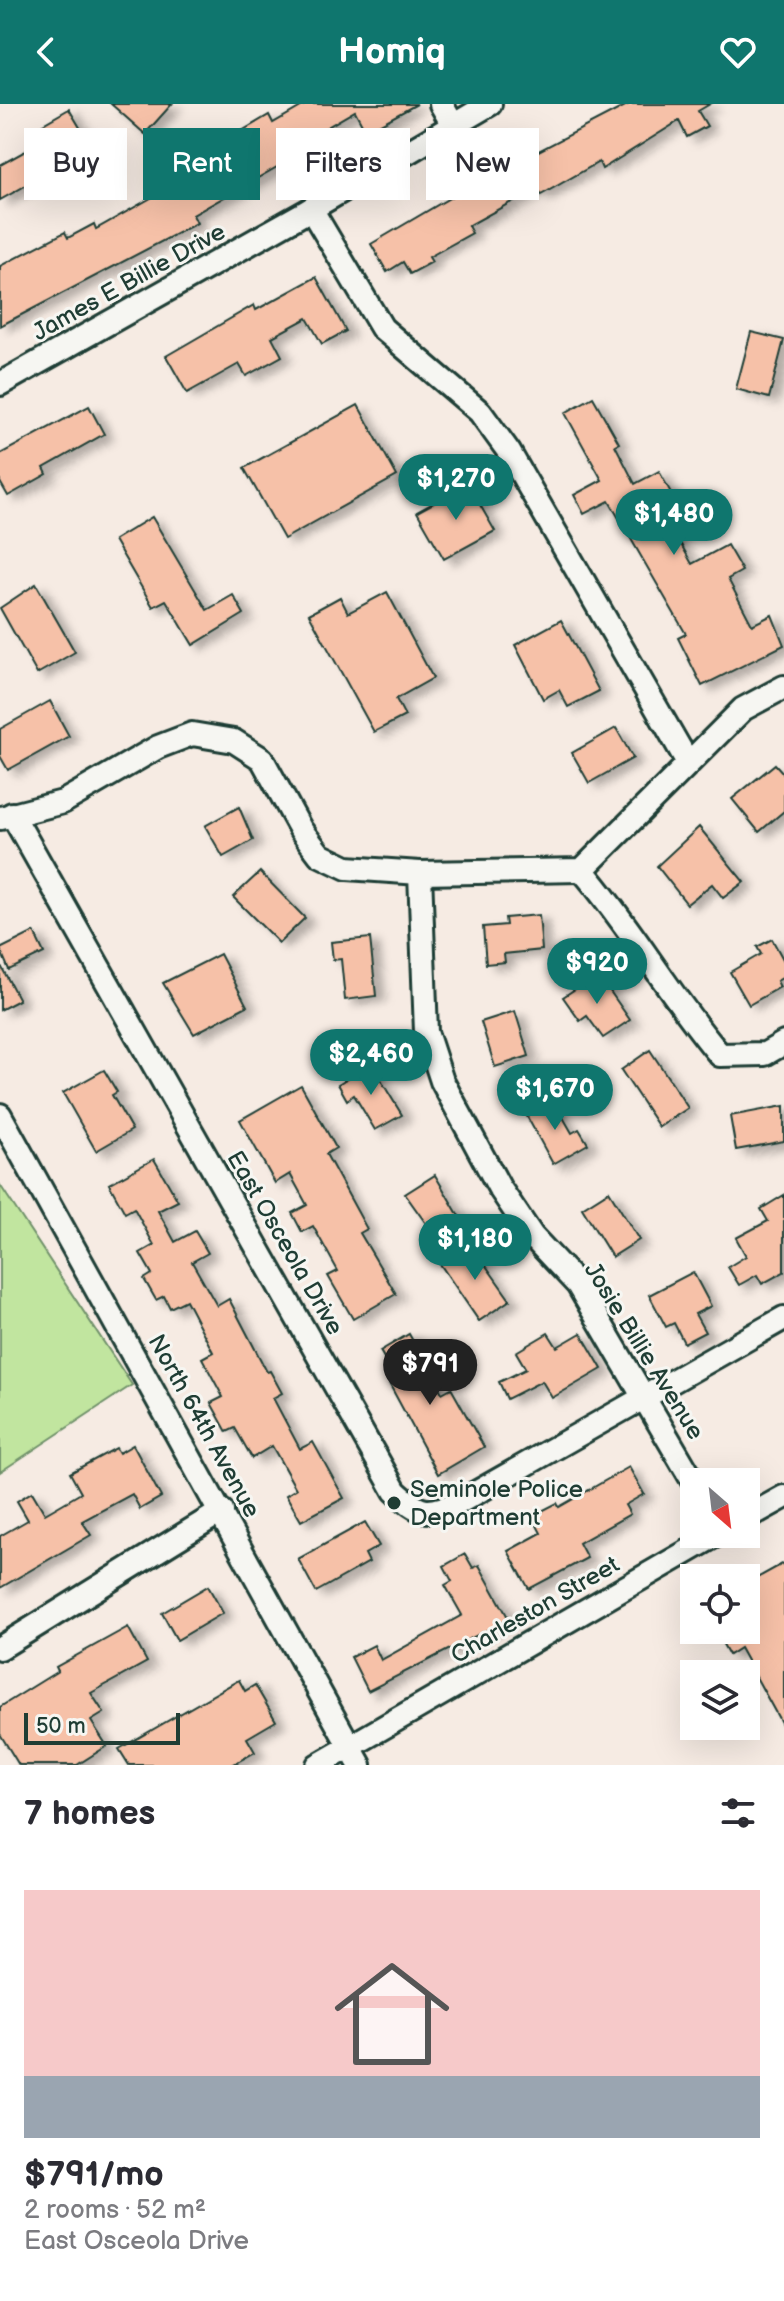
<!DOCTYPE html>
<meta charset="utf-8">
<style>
body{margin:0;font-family:"Balsamiq Sans",sans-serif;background:#f7f7f7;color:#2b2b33;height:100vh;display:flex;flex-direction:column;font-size:30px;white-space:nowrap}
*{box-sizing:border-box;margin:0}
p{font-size:26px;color:#7c7c81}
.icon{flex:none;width:44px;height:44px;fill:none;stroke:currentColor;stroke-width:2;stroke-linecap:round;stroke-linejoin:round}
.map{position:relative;height:1661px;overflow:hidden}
.drawer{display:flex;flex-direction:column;background:#fff;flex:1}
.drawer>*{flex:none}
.guide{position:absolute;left:24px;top:24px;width:736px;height:72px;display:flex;gap:16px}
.needle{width:52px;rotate:152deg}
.controls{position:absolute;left:680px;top:1364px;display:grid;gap:16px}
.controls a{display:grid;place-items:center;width:80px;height:80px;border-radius:0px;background:#fff;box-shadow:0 8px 32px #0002;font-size:40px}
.scale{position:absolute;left:24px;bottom:20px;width:156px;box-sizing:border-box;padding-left:8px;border:4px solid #1f3d34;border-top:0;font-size:22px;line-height:28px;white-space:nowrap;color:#1f3d34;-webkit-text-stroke:6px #f6f6f2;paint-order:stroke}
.price{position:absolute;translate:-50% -68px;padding:0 18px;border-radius:28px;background:#0f766e;color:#fff;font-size:26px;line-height:52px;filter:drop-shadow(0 2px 4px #0008)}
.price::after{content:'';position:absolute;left:50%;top:48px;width:24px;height:18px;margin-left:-12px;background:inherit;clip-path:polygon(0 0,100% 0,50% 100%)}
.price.on{background:#222;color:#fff}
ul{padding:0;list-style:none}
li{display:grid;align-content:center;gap:16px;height:424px;padding:0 24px}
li+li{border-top:2px solid #e1e1e2}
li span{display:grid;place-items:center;height:248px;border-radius:0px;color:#555}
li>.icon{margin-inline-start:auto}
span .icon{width:144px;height:144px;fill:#fffc;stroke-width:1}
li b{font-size:34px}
h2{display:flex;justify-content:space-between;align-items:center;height:96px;padding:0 24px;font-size:34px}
.tag{padding:0 28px;border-radius:0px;background:#fff;box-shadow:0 8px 32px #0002;font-size:28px;line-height:72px}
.tag.on{background:#0f766e;color:#fff}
header{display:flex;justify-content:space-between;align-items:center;height:104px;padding:0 24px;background:#0f766e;color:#fff;font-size:36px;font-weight:700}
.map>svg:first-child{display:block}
</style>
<header><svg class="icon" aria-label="back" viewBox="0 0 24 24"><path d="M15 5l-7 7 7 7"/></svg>Homiq<svg class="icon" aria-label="heart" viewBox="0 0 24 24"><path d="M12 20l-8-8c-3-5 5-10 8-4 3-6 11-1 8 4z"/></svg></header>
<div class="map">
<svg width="784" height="1661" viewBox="0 0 784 1661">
<defs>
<filter id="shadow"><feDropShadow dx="9" dy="5" stdDeviation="4" flood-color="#0004"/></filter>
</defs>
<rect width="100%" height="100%" fill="#f6ebe3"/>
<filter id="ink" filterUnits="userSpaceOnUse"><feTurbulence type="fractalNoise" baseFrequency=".0125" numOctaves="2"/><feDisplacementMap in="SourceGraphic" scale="16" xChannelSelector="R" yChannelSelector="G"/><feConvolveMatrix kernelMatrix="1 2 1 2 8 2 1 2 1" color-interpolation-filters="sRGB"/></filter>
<g filter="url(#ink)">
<path fill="#c1e59f" stroke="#70916a" stroke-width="2" d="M0 1081 132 1281 0 1368Z"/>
<g fill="#f6c1a8" stroke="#1f3d34" stroke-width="2" filter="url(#shadow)">
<path d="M111 0H172L145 30Z"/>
<path d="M306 0H417L366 28 355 7 319 28 328 45 310 55 305 47 193 111 197 119 0 222V162L65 128 68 134 94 120 96 125 202 65 198 59 245 33 242 27 269 11 273 19Z"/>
<path d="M629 0H710L698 7 707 22 687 33 679 17 602 65 599 58 541 91 537 84 468 122 472 129 429 153 432 158 410 170 403 158 387 168 371 140 473 80 470 74 498 58 502 66Z"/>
<path d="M69 5 92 44 0 96V61L38 40 31 27Z"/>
<path d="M316 173 346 227 322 240 307 214 272 233 282 252 246 272 239 260 187 289 166 252 254 201 256 206Z"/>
<path d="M751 228 784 236 769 294 736 285Z"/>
<path d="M593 293 619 339 615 341 635 380 659 367 676 398 689 391 697 407 670 421 692 460 727 441 742 467 728 475 752 521 772 511 784 541 702 582 678 534 686 530 609 397 584 410 574 391 602 376 565 309Z"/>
<path d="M358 301 397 372 284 435 244 364Z"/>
<path d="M89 302 104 330 44 364 47 370 8 392 0 378V350Z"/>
<path d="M468 380 495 427 444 455 417 408Z"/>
<path d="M152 413 207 506 233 491 244 510 193 541 166 496 153 503 114 436Z"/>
<path d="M36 480 75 548 37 570 0 504Z"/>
<path d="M387 488 433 574 396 595 405 612 374 628 309 510 340 493 348 509Z"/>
<path d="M561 516 599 587 568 603 559 586 543 595 515 541Z"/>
<path d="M50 597 69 632 8 666 0 652V625Z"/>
<path d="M616 624 633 654 589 679 572 649Z"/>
<path d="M775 660 784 670V707L759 728 732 695Z"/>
<path d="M239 703 253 736 223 753 205 722Z"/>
<path d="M699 723 744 778 723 794 712 780 687 800 657 762Z"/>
<path d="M260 768 305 814 279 839 233 793Z"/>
<path d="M539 811 542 846 504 850 505 858 486 860 483 823 506 821 505 814Z"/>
<path d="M34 828 44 849 9 866 0 845Z"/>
<path d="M370 834 376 892 345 896 341 855 333 856 331 838Z"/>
<path d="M772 835 784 857V873L777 877 780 883 749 901 730 868 761 850 757 843Z"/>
<path d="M220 850 247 902 194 930 163 879Z"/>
<path d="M0 860 19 896 0 906Z"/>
<path d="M598 870 630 916 603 934 587 912 580 917 563 893Z"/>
<path d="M515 907 529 952 495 963 481 918Z"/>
<path d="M650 946 688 1004 659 1023 621 966Z"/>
<path d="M371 960 402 1011 375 1026 354 991 347 996 338 980Z"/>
<path d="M104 966 117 988 112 991 132 1026 96 1047 63 989Z"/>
<path d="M301 981 336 1044 326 1050 367 1125 360 1129 396 1190 353 1215 328 1172 338 1167 313 1122 302 1128 292 1109 307 1101 290 1070 275 1079 240 1016Z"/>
<path d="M552 994 572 1029 579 1025 588 1040 553 1060 525 1009Z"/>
<path d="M784 1002V1037L736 1046 730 1012Z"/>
<path d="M154 1055 178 1097 158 1107 175 1138 195 1127 208 1149 192 1158 217 1202 229 1195 267 1268 270 1267 282 1289 273 1294 300 1345 313 1338 344 1394 301 1417 286 1391 296 1385 272 1342 252 1354 235 1324 227 1328 211 1299 223 1293 202 1254 213 1248 186 1196 170 1204 164 1192 156 1196 144 1175 152 1170 140 1149 154 1141 134 1104 125 1109 109 1080Z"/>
<path d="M435 1071 459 1112 432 1128 405 1090Z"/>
<path d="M609 1087 639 1136 612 1153 582 1104Z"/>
<path d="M784 1091V1168L762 1180 757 1171 739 1181 728 1163 746 1152 736 1134 768 1117 761 1105Z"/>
<path d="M470 1139 510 1196 479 1217 440 1160Z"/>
<path d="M693 1168 711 1202 695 1210 705 1228 684 1239 674 1219 666 1223 649 1191Z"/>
<path d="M548 1229 557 1243 581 1229 602 1265 552 1294 542 1277 507 1295 499 1278 526 1265 516 1248Z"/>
<path d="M409 1230 442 1289 451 1284 484 1343 438 1370 384 1270 391 1266 380 1247Z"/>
<path d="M133 1341 161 1393 140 1405 132 1390 82 1417 91 1431 0 1484V1432L28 1416 17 1397 32 1388 45 1410 81 1389 70 1369 116 1344 119 1349Z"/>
<path d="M629 1363 644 1390 625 1401 630 1410 579 1439 587 1454 529 1485 508 1447 541 1429 532 1412 557 1399 559 1403Z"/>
<path d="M365 1418 379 1442 365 1450 369 1458 316 1488 298 1455Z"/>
<path d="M465 1450 473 1464 479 1461 509 1515 368 1587 351 1553 374 1541 381 1556 462 1511 445 1481 452 1477 444 1462Z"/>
<path d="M784 1459V1624L740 1544 729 1551 715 1526H746V1480Z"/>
<path d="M208 1482 223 1509 177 1536 162 1509Z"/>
<path d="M128 1523 147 1558 91 1589 104 1609 91 1617 107 1642 77 1661H19L0 1630V1603L58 1567 56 1563Z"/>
<path d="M239 1576 245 1587 255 1581 276 1617 247 1634 255 1648 232 1661H129L119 1645Z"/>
</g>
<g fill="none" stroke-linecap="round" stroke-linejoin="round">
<defs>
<g id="minor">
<path d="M441 0 453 21"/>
<path d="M311 105 382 224 480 308 509 348 687 657"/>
<path d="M0 280 311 105 490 0"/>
<path d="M12 710 395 1387C420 1410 426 1412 458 1399L784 1214"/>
<path d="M1 714 63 698 158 643 192 630 234 637 262 655 301 726 320 751 347 764 420 769 582 766 743 605 784 583"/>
<path d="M582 766C632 824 670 892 720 951L765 950 784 939"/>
<path d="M420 769 426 928 442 977 499 1083 532 1132 578 1181 694 1379"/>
<path d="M0 1011 360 1661"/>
<path d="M746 1414 784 1393"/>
<path d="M0 1544 222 1407"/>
<path d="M318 1661 718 1430"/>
</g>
</defs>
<use href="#minor" stroke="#1f3d34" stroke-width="28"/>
<use href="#minor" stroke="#f6f6f2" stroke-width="22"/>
</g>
</g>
<circle fill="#1f3d34" stroke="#f6f6f2" stroke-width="3" cx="394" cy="1399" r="8"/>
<g text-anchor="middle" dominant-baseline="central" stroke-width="6" stroke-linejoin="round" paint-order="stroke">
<g font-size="24" fill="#1f3d34" stroke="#f6f6f2">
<text transform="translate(129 178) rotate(-29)">James E Billie Drive</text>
<text transform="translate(285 1139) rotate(60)">East Osceola Drive</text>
<text transform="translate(644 1247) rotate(58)">Josie Billie Avenue</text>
<text transform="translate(204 1322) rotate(61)">North 64th Avenue</text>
<text transform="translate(535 1506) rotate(-30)">Charleston Street</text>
</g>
<g font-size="24" fill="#1f3d34" stroke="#f6f6f2" text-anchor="start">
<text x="410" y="1385">Seminole Police<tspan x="410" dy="28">Department</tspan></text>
</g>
</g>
</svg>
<div class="controls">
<a><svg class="needle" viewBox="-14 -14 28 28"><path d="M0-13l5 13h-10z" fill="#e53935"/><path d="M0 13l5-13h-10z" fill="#7c7c81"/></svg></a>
<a><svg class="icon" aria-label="locate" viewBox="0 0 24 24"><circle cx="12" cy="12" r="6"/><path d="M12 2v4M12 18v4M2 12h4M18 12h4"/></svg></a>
<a><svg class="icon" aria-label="layers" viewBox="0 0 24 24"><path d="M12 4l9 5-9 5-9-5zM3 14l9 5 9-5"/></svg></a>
</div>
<div class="scale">50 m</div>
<b class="price" style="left:456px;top:418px">$1,270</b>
<b class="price" style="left:674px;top:453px">$1,480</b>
<b class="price" style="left:597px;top:902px">$920</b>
<b class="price" style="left:371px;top:993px">$2,460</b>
<b class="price" style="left:555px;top:1028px">$1,670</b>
<b class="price" style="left:475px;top:1178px">$1,180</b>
<b class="price on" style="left:430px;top:1303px">$791</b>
<div class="guide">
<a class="tag">Buy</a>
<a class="tag on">Rent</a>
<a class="tag">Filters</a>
<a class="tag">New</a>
</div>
</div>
<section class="drawer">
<h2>7 homes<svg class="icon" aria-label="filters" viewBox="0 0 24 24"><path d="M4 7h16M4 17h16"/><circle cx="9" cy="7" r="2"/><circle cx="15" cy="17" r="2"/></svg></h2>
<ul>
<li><span style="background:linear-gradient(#f6c9c9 75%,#9aa5b1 0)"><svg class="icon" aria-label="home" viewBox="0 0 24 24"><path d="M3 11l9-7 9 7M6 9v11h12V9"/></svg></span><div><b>$791/mo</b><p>2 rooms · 52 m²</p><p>East Osceola Drive</p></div></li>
</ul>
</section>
